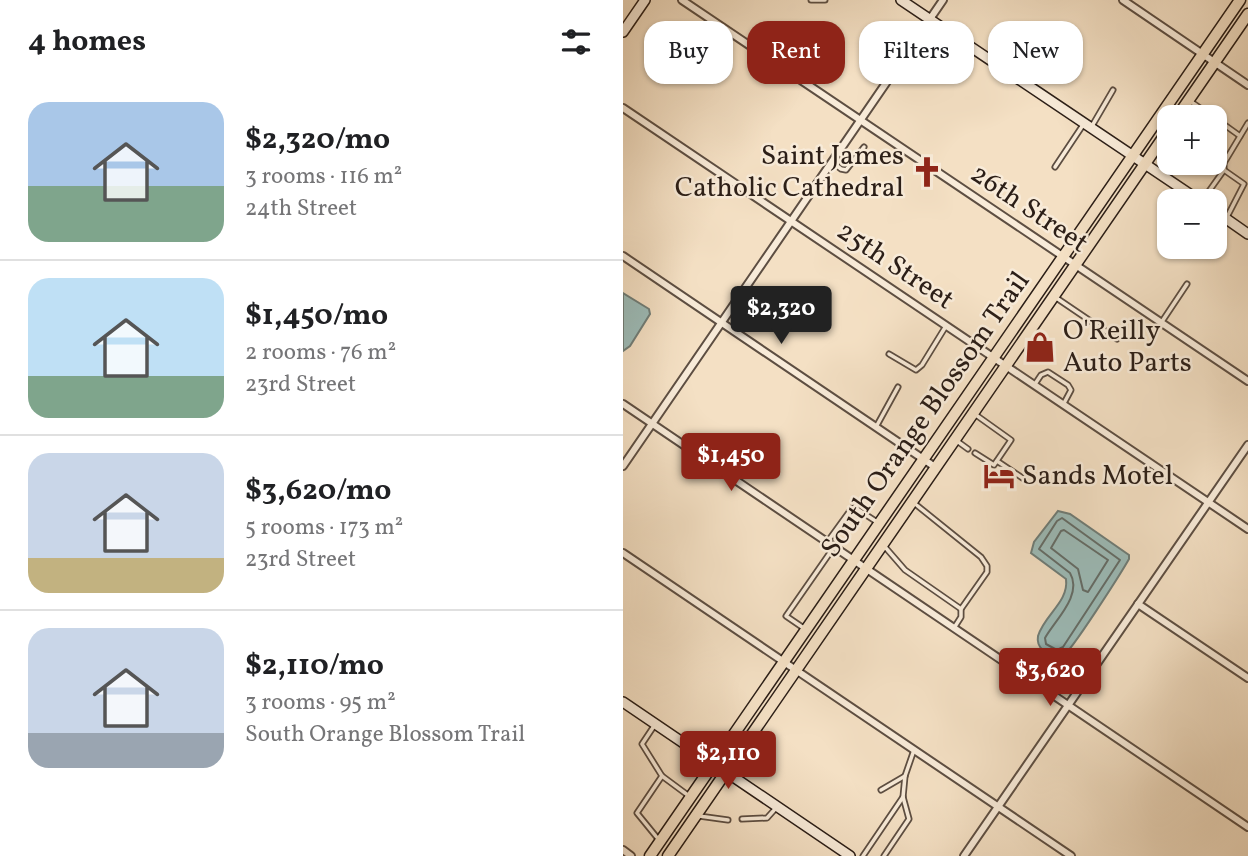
<!DOCTYPE html>
<meta charset="utf-8">
<style>
body{margin:0;font-family:Vollkorn,serif;background:#f2f2f2;color:#202124;height:100vh;display:flex;flex-direction:column;font-size:26px;white-space:nowrap}
*{box-sizing:border-box;margin:0}
p{font-size:23px;color:#757577}
.icon{flex:none;width:38px;height:38px;fill:none;stroke:currentColor;stroke-width:2;stroke-linecap:round;stroke-linejoin:round}
.map{position:relative;flex:1;overflow:hidden}
.drawer{display:flex;flex-direction:column;background:#fff;width:623px}
.drawer>*{flex:none}
.hud{position:absolute;left:21px;top:21px;width:499px;height:63px;display:flex;gap:14px}
.fabs{position:absolute;left:534px;top:105px;display:grid;gap:14px}
.fabs a{display:grid;place-items:center;width:70px;height:70px;border-radius:14px;background:#fff;box-shadow:0 2px 5px #0004;font-size:35px}
.price{position:absolute;translate:-50% -60px;padding:0 16px;border-radius:7px;background:#8f2418;color:#fff;font-size:23px;line-height:46px;filter:drop-shadow(0 2px 4px #0008)}
.price::after{content:'';position:absolute;left:50%;top:42px;width:21px;height:16px;margin-left:-10px;background:inherit;clip-path:polygon(0 0,100% 0,50% 100%)}
.price.selected{background:#222;color:#fff}
ul{padding:0;list-style:none}
li{display:flex;align-items:center;gap:21px;height:175px;padding:0 28px}
li+li{border-top:2px solid #e0e0e0}
li span{display:grid;place-items:center;flex:none;width:196px;height:140px;border-radius:21px;color:#555}
li>.icon{margin-inline-start:auto}
span .icon{width:84px;height:84px;fill:#fffc;stroke-width:1}
li b{font-size:30px}
h2{display:flex;justify-content:space-between;align-items:center;height:84px;padding:0 28px;font-size:30px}
.pill{padding:0 24px;border-radius:21px;background:#fff;box-shadow:0 2px 5px #0004;font-size:24px;line-height:63px}
.pill.selected{background:#8f2418;color:#fff}
main{display:flex;flex:1;min-height:0}
.map>svg:first-child{display:block}
</style>
<main>
<section class="drawer">
<h2>4 homes<svg class="icon" aria-label="filters" viewBox="0 0 24 24"><path d="M4 7h16M4 17h16"/><circle cx="9" cy="7" r="2"/><circle cx="15" cy="17" r="2"/></svg></h2>
<ul>
<li><span style="background:linear-gradient(#a9c7e8 60%,#7fa58c 0)"><svg class="icon" aria-label="home" viewBox="0 0 24 24"><path d="M3 11l9-7 9 7M6 9v11h12V9"/></svg></span><div><b>$2,320/mo</b><p>3 rooms · 116 m²</p><p>24th Street</p></div></li>
<li><span style="background:linear-gradient(#bfe0f5 70%,#7fa58c 0)"><svg class="icon" aria-label="home" viewBox="0 0 24 24"><path d="M3 11l9-7 9 7M6 9v11h12V9"/></svg></span><div><b>$1,450/mo</b><p>2 rooms · 76 m²</p><p>23rd Street</p></div></li>
<li><span style="background:linear-gradient(#c9d6e8 75%,#c2b280 0)"><svg class="icon" aria-label="home" viewBox="0 0 24 24"><path d="M3 11l9-7 9 7M6 9v11h12V9"/></svg></span><div><b>$3,620/mo</b><p>5 rooms · 173 m²</p><p>23rd Street</p></div></li>
<li><span style="background:linear-gradient(#c9d6e8 75%,#9aa5b1 0)"><svg class="icon" aria-label="home" viewBox="0 0 24 24"><path d="M3 11l9-7 9 7M6 9v11h12V9"/></svg></span><div><b>$2,110/mo</b><p>3 rooms · 95 m²</p><p>South Orange Blossom Trail</p></div></li>
</ul>
</section>
<div class="map">
<svg width="625" height="856" viewBox="0 0 625 856">
<rect width="100%" height="100%" fill="#f4e0c4"/>
<filter id="stains"><feTurbulence type="fractalNoise" baseFrequency=".00286" numOctaves="4"/><feColorMatrix values="0 0 0 0 .2 0 0 0 0 .09 0 0 0 0 .02 0 0 0 .5 -.17"/></filter>
<radialGradient id="worn" r=".72"><stop offset=".6" stop-color="#630" stop-opacity="0"/><stop offset="1" stop-color="#630" stop-opacity=".3"/></radialGradient>
<g fill="#9cbcb9" stroke="#6f7d78" stroke-width="2">
<path d="M0 293 26 309 27 314 7 346 0 351Z"/>
<path d="M435 511 447 514 506 555V559C498 573 448 652 439 657 433 659 425 654 420 650 415 646 414 642 415 636 421 615 446 602 443 579L408 553 411 542Z"/>
</g>
<g fill="none" stroke-linecap="round" stroke-linejoin="round">
<g stroke="#646d68" stroke-width="2">
<path d="M439 518 497 560 440 647 434 650 423 644 422 638C432 620 460 595 447 573L416 549 434 521Z"/>
<path d="M441 530 485 560 465 592 460 590 455 569 428 548 438 531Z"/>
</g>
<defs>
<g id="lane">
<path d="M188 0H202"/>
<path d="M567 101 590 117"/>
<path d="M592 118 617 136"/>
<path d="M469 126 490 90"/>
<path d="M592 156 601 163"/>
<path d="M209 162 218 169 223 170 241 147"/>
<path d="M432 167 460 125"/>
<path d="M601 170V163L625 123"/>
<path d="M579 201 601 170 621 184 604 217"/>
<path d="M432 297 494 339"/>
<path d="M538 323 564 284"/>
<path d="M266 354 293 370 299 365 323 326"/>
<path d="M412 384 418 375 425 372 445 385 448 390 440 405"/>
<path d="M253 427 275 387"/>
<path d="M334 441 345 449"/>
<path d="M352 453 371 465 388 440 353 415"/>
<path d="M374 461 401 479"/>
<path d="M291 503 358 557 364 566V572L338 609V617L331 628"/>
<path d="M205 541 229 508 234 509 254 522"/>
<path d="M262 547 282 570 338 609"/>
<path d="M182 629 163 616 211 547"/>
<path d="M31 726 19 744 39 776 14 813 36 840"/>
<path d="M39 776 66 796"/>
<path d="M258 790 282 776"/>
<path d="M76 816 105 820"/>
<path d="M119 819 144 818 153 808"/>
<path d="M240 856 280 797"/>
<path d="M261 856 286 819 280 797 282 776 291 750"/>
</g>
<g id="street">
<path d="M59 0 625 381"/>
<path d="M500 0 625 85"/>
<path d="M0 108 625 529"/>
<path d="M0 256 312 467"/>
<path d="M0 404 625 827"/>
<path d="M0 466 320 0"/>
<path d="M0 553 448 856"/>
<path d="M515 604 625 678"/>
<path d="M0 850 8 856"/>
<path d="M341 856 625 445"/>
</g>
<g id="secondary">
<path d="M278 0 577 201"/>
<path d="M0 32 22 0"/>
<path d="M592 211 625 234"/>
<path d="M0 702 227 856"/>
</g>
<g id="primary">
<path d="M554 117 625 14"/>
<path d="M27 856 617 0"/>
<path d="M45 856 546 129"/>
</g>
</defs>
<use href="#lane" stroke="#5d4e42" stroke-width="7"/>
<use href="#street" stroke="#5d4e42" stroke-width="10"/>
<use href="#secondary" stroke="#2b1e17" stroke-width="12"/>
<use href="#primary" stroke="#2b1e17" stroke-width="13"/>
<use href="#lane" stroke="#f8ebd9" stroke-width="3.5"/>
<use href="#street" stroke="#f8ebd9" stroke-width="6"/>
<use href="#secondary" stroke="#f8ebd9" stroke-width="9"/>
<use href="#primary" stroke="#f4e0c4" stroke-width="10"/>
</g>
<defs>
<symbol id="church-bare" viewBox="-9 -9 18 18"><path d="M-1.2-6h2.4v3.5h3.3v2.4h-3.3V6h-2.4V-.1h-3.3v-2.4h3.3Z" fill="#8f2418" stroke="#f8ebd9" stroke-width="2.5" paint-order="stroke"/></symbol>
<symbol id="shop-bare" viewBox="-9 -9 18 18"><path d="M-5-2.5h2.3a2.7 3.5 0 0 1 5.4 0H5L5.5 6h-11ZM-1.5-2.5h3a1.5 2.3 0 0 0-3 0Z" fill="#8f2418" stroke="#f8ebd9" stroke-width="2.5" paint-order="stroke"/></symbol>
<symbol id="hotel-bare" viewBox="-9 -9 18 18"><path d="M-6-4.5h1.5V1H6V5H4.5V3h-9V5H-6ZM-4 0a1.8 1.8 0 1 1 3.6 0ZM.5 0V-2.5h3Q6-2.5 6 0Z" fill="#8f2418" stroke="#f8ebd9" stroke-width="2.5" paint-order="stroke"/></symbol>
</defs>
<g fill-rule="evenodd">
<use href="#church-bare" x="282" y="150" width="44" height="44"/>
<use href="#shop-bare" x="395" y="325" width="44" height="44"/>
<use href="#hotel-bare" x="354" y="454" width="44" height="44"/>
</g>
<g text-anchor="middle" dominant-baseline="central" stroke-width="5" stroke-linejoin="round" paint-order="stroke">
<g font-size="28" fill="#2b1e17" stroke="#f8ebd9" text-anchor="start">
<text x="281" y="156" text-anchor="end">Saint James<tspan x="281" dy="32">Catholic Cathedral</tspan></text>
<text x="440" y="331">O'Reilly<tspan x="440" dy="32">Auto Parts</tspan></text>
<text x="399" y="476">Sands Motel</text>
</g>
<g font-size="28" fill="#2b1e17" stroke="#f8ebd9">
<text transform="translate(406 209) rotate(34)">26th Street</text>
<text transform="translate(272 266) rotate(34)">25th Street</text>
<text transform="translate(303 415) rotate(-55)">South Orange Blossom Trail</text>
</g>
</g>
<rect width="100%" height="100%" filter="url(#stains)"/>
<rect width="100%" height="100%" fill="url(#worn)"/>
</svg>
<div class="fabs">
<a>+</a>
<a>−</a>
</div>
<b class="price selected" style="left:158px;top:346px">$2,320</b>
<b class="price" style="left:108px;top:493px">$1,450</b>
<b class="price" style="left:427px;top:708px">$3,620</b>
<b class="price" style="left:105px;top:791px">$2,110</b>
<div class="hud">
<a class="pill">Buy</a>
<a class="pill selected">Rent</a>
<a class="pill">Filters</a>
<a class="pill">New</a>
</div>
</div>
</main>
